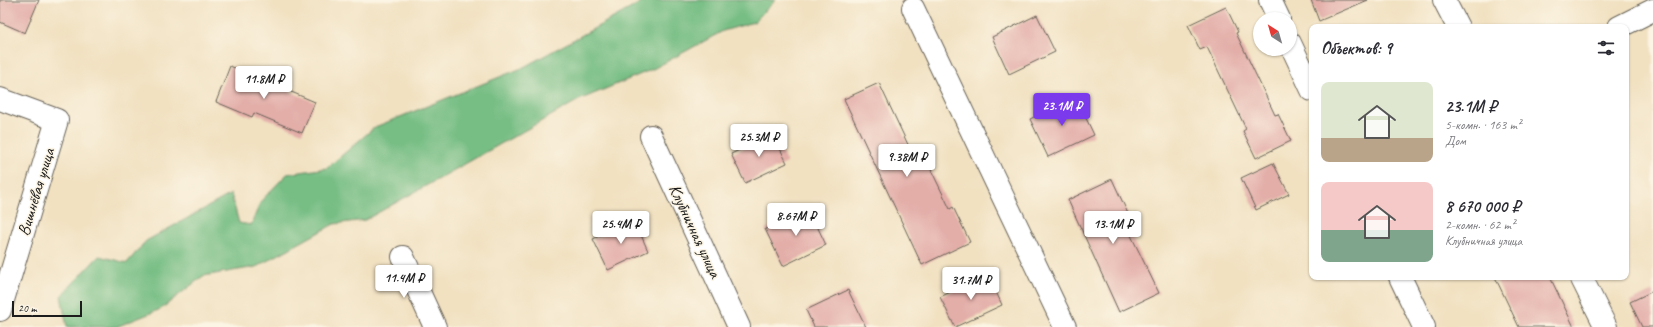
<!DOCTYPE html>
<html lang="ru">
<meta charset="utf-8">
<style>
body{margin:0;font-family:Caveat,sans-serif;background:#f7f7f7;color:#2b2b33;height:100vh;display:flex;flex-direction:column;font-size:15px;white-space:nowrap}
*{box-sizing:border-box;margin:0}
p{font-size:13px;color:#7c7c81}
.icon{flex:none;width:22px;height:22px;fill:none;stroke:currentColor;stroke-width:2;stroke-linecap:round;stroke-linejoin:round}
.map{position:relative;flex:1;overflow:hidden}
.sheet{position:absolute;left:1309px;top:24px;width:320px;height:256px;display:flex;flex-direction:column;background:#fff;border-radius:8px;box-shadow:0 1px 3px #0004}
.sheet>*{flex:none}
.needle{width:26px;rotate:323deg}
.tools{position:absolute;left:1253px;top:12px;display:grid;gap:8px}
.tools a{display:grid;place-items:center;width:44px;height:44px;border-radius:50%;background:#fff;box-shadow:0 1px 3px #0004;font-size:20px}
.scale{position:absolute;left:12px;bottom:10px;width:70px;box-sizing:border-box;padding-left:4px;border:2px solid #1c1c1c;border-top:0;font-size:11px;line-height:14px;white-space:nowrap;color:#1c1c1c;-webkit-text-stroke:3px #fcf5e5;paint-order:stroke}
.price{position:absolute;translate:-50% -34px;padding:0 9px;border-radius:4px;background:#fff;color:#222;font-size:13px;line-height:26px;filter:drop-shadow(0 1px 2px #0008)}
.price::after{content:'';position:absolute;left:50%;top:24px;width:12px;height:9px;margin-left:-6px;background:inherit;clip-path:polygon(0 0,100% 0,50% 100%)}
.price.active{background:#7c3aed;color:#fff}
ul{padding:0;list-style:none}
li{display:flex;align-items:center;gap:12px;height:100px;padding:0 12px}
li span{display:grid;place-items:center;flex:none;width:112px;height:80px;border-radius:8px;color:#555}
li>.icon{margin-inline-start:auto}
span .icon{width:48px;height:48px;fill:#fffc;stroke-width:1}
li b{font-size:17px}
h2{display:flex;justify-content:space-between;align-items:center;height:48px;padding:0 12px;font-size:17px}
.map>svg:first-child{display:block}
</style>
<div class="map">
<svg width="1653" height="327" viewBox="0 0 1653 327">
<rect width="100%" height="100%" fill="#fcf5e5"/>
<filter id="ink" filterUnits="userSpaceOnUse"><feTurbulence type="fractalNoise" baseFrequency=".025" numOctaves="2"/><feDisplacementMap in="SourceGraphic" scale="8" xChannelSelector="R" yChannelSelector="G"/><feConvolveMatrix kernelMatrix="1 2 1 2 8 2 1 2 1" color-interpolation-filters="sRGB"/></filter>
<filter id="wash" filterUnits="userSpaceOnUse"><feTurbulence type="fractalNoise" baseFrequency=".012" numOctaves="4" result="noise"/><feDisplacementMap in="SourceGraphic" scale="16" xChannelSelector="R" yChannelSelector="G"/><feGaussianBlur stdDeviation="0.9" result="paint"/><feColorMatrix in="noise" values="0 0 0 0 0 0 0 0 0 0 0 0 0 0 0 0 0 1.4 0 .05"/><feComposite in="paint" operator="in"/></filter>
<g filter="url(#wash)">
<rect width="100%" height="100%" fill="#f1e1c1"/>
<path fill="#77be84" stroke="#4a6d50" d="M646 0H776L754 22 723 31 653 69 579 100 365 220 334 224 256 267 203 276 161 309 116 327H67L61 296 99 256 127 263 146 241 231 194 239 223 251 225 261 201 287 174 327 168 375 127 522 68Z"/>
<g id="blocks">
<g fill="#e3ada8">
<path d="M0 0H39L25 33 0 22Z"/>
<path d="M1311 0H1368L1319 21Z"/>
<path d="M1226 7 1238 32 1236 33 1275 115 1278 114 1291 141 1256 158 1243 131 1246 129 1207 47 1200 50 1188 25Z"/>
<path d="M1037 15 1055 52 1009 74 992 37Z"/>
<path d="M230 66 315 102 302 133 254 113 252 117 216 102Z"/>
<path d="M879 83 911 151 920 147 950 209 953 207 970 242 922 265 844 99Z"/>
<path d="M1076 97 1094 135 1048 157 1030 119Z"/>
<path d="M773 134 787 163 745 183 731 154Z"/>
<path d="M1273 163 1289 194 1256 210 1241 178Z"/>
<path d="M1112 179 1130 218 1124 221 1159 293 1119 312 1068 200Z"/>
<path d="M809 209 826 245 783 266 765 229Z"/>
<path d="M634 219 648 251 608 270 593 239Z"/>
<path d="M988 274 1002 305 955 327 940 297Z"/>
<path d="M1495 277H1550L1574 327H1519Z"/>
<path d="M848 290 866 327H814L806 310Z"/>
<path d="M1653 291V327H1642L1630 302Z"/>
</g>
</g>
</g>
<g filter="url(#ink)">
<use href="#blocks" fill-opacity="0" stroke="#676156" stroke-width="1"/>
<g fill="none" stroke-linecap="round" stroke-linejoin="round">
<defs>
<g id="minor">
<path d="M1270 0 1279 19"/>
<path d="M1444 0 1458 27"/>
<path d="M913 8 1065 327"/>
<path d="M1619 27 1653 10"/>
<path d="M1290 43 1312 90"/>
<path d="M0 99 57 120 0 310"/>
<path d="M651 136 739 327"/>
<path d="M403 257 435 327"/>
<path d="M1400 277 1424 327"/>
<path d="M1581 277 1606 327"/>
</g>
</defs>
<use href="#minor" stroke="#676156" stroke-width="24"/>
<use href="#minor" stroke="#fff" stroke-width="22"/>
</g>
</g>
<g text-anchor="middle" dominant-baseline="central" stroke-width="3" stroke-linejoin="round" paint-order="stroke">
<g font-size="17" fill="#1c1c1c" stroke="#fcf5e5">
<text transform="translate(36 192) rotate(-73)">Вишнёвая улица</text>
<text transform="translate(695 231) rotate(65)">Клубничная улица</text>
</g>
</g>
</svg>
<div class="tools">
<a><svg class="needle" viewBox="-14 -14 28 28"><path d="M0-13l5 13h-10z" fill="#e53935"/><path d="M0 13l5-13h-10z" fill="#7c7c81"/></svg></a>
</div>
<div class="scale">20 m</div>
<b class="price" style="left:264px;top:100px">11.8M ₽</b>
<b class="price active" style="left:1062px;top:127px">23.1M ₽</b>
<b class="price" style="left:759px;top:158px">25.3M ₽</b>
<b class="price" style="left:907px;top:178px">9.38M ₽</b>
<b class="price" style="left:796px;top:237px">8.67M ₽</b>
<b class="price" style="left:621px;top:245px">25.4M ₽</b>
<b class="price" style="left:1113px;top:245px">13.1M ₽</b>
<b class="price" style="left:404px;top:299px">11.4M ₽</b>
<b class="price" style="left:971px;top:301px">31.7M ₽</b>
<section class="sheet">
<h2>Объектов: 9<svg class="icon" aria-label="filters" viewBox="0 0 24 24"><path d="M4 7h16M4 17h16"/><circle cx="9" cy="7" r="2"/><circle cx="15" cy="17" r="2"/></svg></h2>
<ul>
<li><span style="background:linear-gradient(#dfe7d0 70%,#b9a48a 0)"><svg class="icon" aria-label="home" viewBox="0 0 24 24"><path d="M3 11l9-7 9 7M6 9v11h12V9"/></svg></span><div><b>23.1M ₽</b><p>5-комн. · 163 m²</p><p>Дом</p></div></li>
<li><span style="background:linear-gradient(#f6c9c9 60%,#7fa58c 0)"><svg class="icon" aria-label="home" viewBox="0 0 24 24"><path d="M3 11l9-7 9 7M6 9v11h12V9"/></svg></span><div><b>8 670 000 ₽</b><p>2-комн. · 62 m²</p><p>Клубничная улица</p></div></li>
</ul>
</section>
</div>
